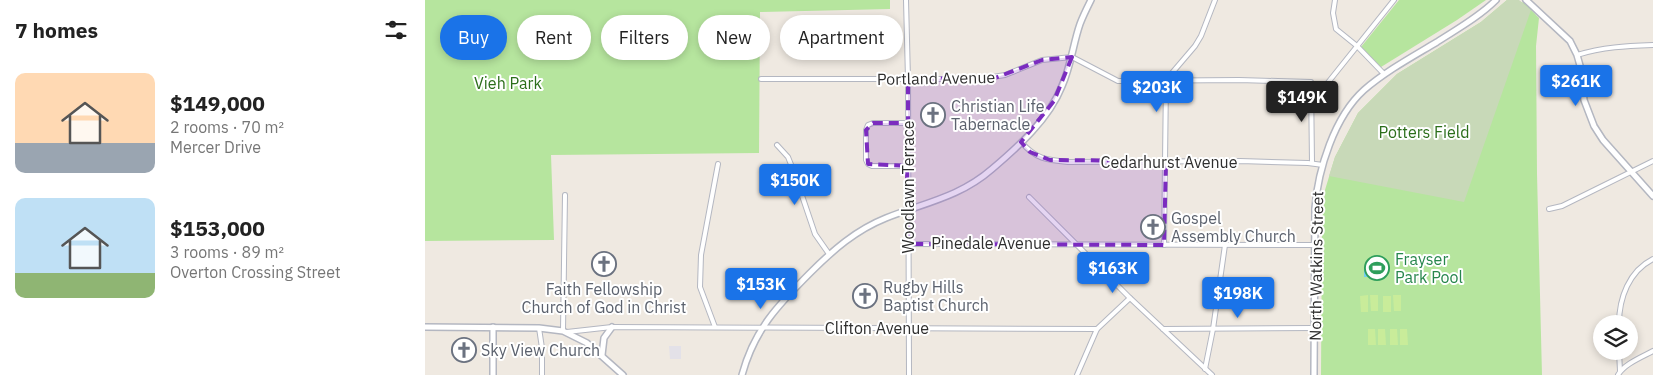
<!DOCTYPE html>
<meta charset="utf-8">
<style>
body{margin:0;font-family:"IBM Plex Sans",sans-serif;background:#f2f2f2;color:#222;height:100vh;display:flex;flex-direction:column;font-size:19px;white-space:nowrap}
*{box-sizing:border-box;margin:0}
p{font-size:16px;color:#767676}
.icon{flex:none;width:28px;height:28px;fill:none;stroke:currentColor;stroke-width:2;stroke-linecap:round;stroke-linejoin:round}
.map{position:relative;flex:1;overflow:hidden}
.side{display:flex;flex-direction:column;background:#fff;width:425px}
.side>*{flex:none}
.banner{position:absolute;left:15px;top:15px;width:475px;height:45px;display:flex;gap:10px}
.controls{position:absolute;left:1168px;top:315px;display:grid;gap:10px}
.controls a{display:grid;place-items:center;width:45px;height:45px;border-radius:50%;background:#fff;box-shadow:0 2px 8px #0003;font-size:25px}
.price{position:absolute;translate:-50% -42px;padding:0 11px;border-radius:5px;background:#1a73e8;color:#fff;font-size:16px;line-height:32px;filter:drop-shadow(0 1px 2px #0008)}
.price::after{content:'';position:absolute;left:50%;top:30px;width:15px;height:11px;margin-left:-8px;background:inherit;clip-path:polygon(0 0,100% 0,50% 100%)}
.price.on{background:#222;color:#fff}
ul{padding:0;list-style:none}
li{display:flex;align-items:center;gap:15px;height:125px;padding:0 15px}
li span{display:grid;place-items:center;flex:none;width:140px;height:100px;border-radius:10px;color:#555}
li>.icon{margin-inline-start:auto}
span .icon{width:60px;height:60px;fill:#fffc;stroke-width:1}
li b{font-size:21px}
h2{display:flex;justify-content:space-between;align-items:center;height:60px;padding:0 15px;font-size:21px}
.pill{padding:0 18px;border-radius:22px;background:#fff;box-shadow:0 2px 8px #0003;font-size:18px;line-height:45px}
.pill.on{background:#1a73e8;color:#fff}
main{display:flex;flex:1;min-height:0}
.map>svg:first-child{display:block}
</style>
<main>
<section class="side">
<h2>7 homes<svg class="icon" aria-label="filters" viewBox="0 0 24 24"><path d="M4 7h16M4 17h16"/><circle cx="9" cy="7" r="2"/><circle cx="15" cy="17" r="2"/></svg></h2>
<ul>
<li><span style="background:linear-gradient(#ffd9b3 70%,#9aa5b1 0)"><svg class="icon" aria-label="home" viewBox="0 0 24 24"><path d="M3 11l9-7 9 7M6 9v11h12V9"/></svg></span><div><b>$149,000</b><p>2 rooms · 70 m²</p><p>Mercer Drive</p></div></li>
<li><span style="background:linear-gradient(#bfe0f5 75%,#8fb573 0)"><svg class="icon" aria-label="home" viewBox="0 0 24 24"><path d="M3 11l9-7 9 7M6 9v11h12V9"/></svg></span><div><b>$153,000</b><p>3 rooms · 89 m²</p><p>Overton Crossing Street</p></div></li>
</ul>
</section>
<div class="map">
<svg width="1228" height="375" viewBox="0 0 1228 375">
<rect width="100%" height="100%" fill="#efe9e1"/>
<path fill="#e3e1e8" d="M244 346H256V359H245Z"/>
<g fill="#b6e59e">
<path d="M0 0H465V9L335 12 334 153 126 155 129 240 0 241Z"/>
<path d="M974 0H1061L1032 20 956 67 936 47Z"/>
<path d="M1082 0C1101 0 1101 5 1114 18L1111 46 1112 174 1117 375H896L897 222 900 190 910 157 933 113 972 74 1056 22Z"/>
</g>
<path fill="#c8d9b8" d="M1082 0H1094L1106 10 1039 202 904 176 910 157 933 113 972 74 1056 22Z"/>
<g fill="#c9ec9a">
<path d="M943 295V312H936L935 296Z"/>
<path d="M945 295H953V311H946Z"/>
<path d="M968 295H976V311H969Z"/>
<rect x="958" y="296" width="8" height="16"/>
<path d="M943 329H950L951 345H943Z"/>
<path d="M953 329H960L961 345H953Z"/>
<path d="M965 329H972L973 345H965Z"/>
<path d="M975 329H982L983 345H975Z"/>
</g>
<path fill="#75cff0" d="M952 262H960L961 277H939V269H943L944 265H952Z"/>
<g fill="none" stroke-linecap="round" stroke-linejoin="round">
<defs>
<g id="street">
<path d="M481 0 483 79 484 375"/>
<path d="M910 0 908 13 911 29 932 46 959 74"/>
<path d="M1152 55C1178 47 1201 46 1228 45"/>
<path d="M336 79H555L580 75 617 60 647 57 693 81 814 80 886 82 887 163"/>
<path d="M886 89H895L901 85 969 0"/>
<path d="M596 142C611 159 621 160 643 162L815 161 883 163 898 165"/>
<path d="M352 145 363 157 369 172 390 234 404 254"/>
<path d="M482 166H447L443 164 441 160V130L443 125 448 123H483"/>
<path d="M604 197 705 298 787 375"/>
<path d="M1124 209 1137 206 1228 161"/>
<path d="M483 244 889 245"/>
<path d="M739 245 741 80 770 46 776 36 790 0"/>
<path d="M1194 324C1194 298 1204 271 1228 259"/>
<path d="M290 327 275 287 276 255 293 164"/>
<path d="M114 328 117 348V375"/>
<path d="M738 329 889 328"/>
<path d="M138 331 140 195"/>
<path d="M142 332 187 327 672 329"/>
<path d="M1194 351 1195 371"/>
<path d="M780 369 788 329 800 245"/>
<path d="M652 375 672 329 705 298"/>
<path d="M1193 375C1199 364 1217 357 1228 351"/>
</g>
<g id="secondary">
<path d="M1101 0 1145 41 1152 55 1156 69 1159 100 1169 126 1178 140 1228 196"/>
<path d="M0 327 114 328 138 331 162 343 198 375"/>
<path d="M177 355 179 338 187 327"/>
<path d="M68 375V327"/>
<path d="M317 375C329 330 353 305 385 273 408 250 431 230 461 218 499 203 535 197 567 169 593 147 624 119 637 86 646 66 648 44 655 24 658 16 662 8 666 0"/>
<path d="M889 375 890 208C893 170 909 117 939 90 961 71 987 57 1012 42 1032 29 1054 17 1071 0"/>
</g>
</defs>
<use href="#street" stroke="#b4b7c1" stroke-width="6"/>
<use href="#secondary" stroke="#b4b7c1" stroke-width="8"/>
<use href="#street" stroke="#fff" stroke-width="4"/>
<use href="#secondary" stroke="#fff" stroke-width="5"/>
</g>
<path fill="#7b2cbf" fill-opacity="0.2" stroke="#7b2cbf" stroke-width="4" stroke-dasharray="10 6" stroke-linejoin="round" d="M647 57 629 101 596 142 605 152 625 160 741 161 739 245 483 244 482 166 443 164 441 130 448 123H483V79L570 78 617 60Z"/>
<defs>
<symbol id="church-ring" viewBox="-11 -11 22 22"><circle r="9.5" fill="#fff" stroke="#6b7280" stroke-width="1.5"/><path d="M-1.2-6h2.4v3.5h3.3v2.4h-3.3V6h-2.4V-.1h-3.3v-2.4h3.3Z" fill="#6b7280"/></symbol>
<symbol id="stadium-ring" viewBox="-11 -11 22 22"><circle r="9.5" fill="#fff" stroke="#2e9e5b" stroke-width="1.5"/><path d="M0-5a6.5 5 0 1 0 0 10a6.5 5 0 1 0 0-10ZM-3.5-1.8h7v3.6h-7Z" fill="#2e9e5b"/></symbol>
</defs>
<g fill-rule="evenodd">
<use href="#church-ring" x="494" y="101" width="28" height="28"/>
<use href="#church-ring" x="714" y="213" width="28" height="28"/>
<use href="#church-ring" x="165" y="250" width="28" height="28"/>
<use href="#stadium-ring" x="938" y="254" width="28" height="28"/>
<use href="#church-ring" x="426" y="282" width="28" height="28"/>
<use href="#church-ring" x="25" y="336" width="28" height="28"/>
</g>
<g text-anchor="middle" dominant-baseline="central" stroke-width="4" stroke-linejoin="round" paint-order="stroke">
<g font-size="16" fill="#2e2e2e" stroke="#fff">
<text transform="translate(511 78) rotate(-1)">Portland Avenue</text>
<text x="744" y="162">Cedarhurst Avenue</text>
<text transform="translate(483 187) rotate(-90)">Woodlawn Terrace</text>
<text x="566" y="243">Pinedale Avenue</text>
<text transform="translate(891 266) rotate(-89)">North Watkins Street</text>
<text x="452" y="328">Clifton Avenue</text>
</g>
<g font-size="16" fill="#2c6e1b" stroke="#fff">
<text x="83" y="83">Vieh Park</text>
<text x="999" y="132">Potters Field</text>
</g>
<g font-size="16" fill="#5b616d" stroke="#fff" text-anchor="start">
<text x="526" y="106">Christian Life<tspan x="526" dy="18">Tabernacle</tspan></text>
<text x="746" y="218">Gospel<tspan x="746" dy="18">Assembly Church</tspan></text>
<text x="458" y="287">Rugby Hills<tspan x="458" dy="18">Baptist Church</tspan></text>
<text x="179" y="289" text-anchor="middle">Faith Fellowship<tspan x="179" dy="18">Church of God in Christ</tspan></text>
<text x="56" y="350">Sky View Church</text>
</g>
<g font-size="16" fill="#27864d" stroke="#fff" text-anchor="start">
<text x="970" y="259">Frayser<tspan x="970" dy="18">Park Pool</tspan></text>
</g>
</g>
</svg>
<div class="controls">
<a><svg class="icon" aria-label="layers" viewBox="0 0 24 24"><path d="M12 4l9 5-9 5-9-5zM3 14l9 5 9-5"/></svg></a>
</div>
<b class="price" style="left:1151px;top:107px">$261K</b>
<b class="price" style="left:732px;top:113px">$203K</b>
<b class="price on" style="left:877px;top:123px">$149K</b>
<b class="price" style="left:370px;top:206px">$150K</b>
<b class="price" style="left:688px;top:294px">$163K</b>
<b class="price" style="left:336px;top:310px">$153K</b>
<b class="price" style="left:813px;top:319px">$198K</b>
<div class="banner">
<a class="pill on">Buy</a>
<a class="pill">Rent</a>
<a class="pill">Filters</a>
<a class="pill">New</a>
<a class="pill">Apartment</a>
</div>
</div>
</main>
